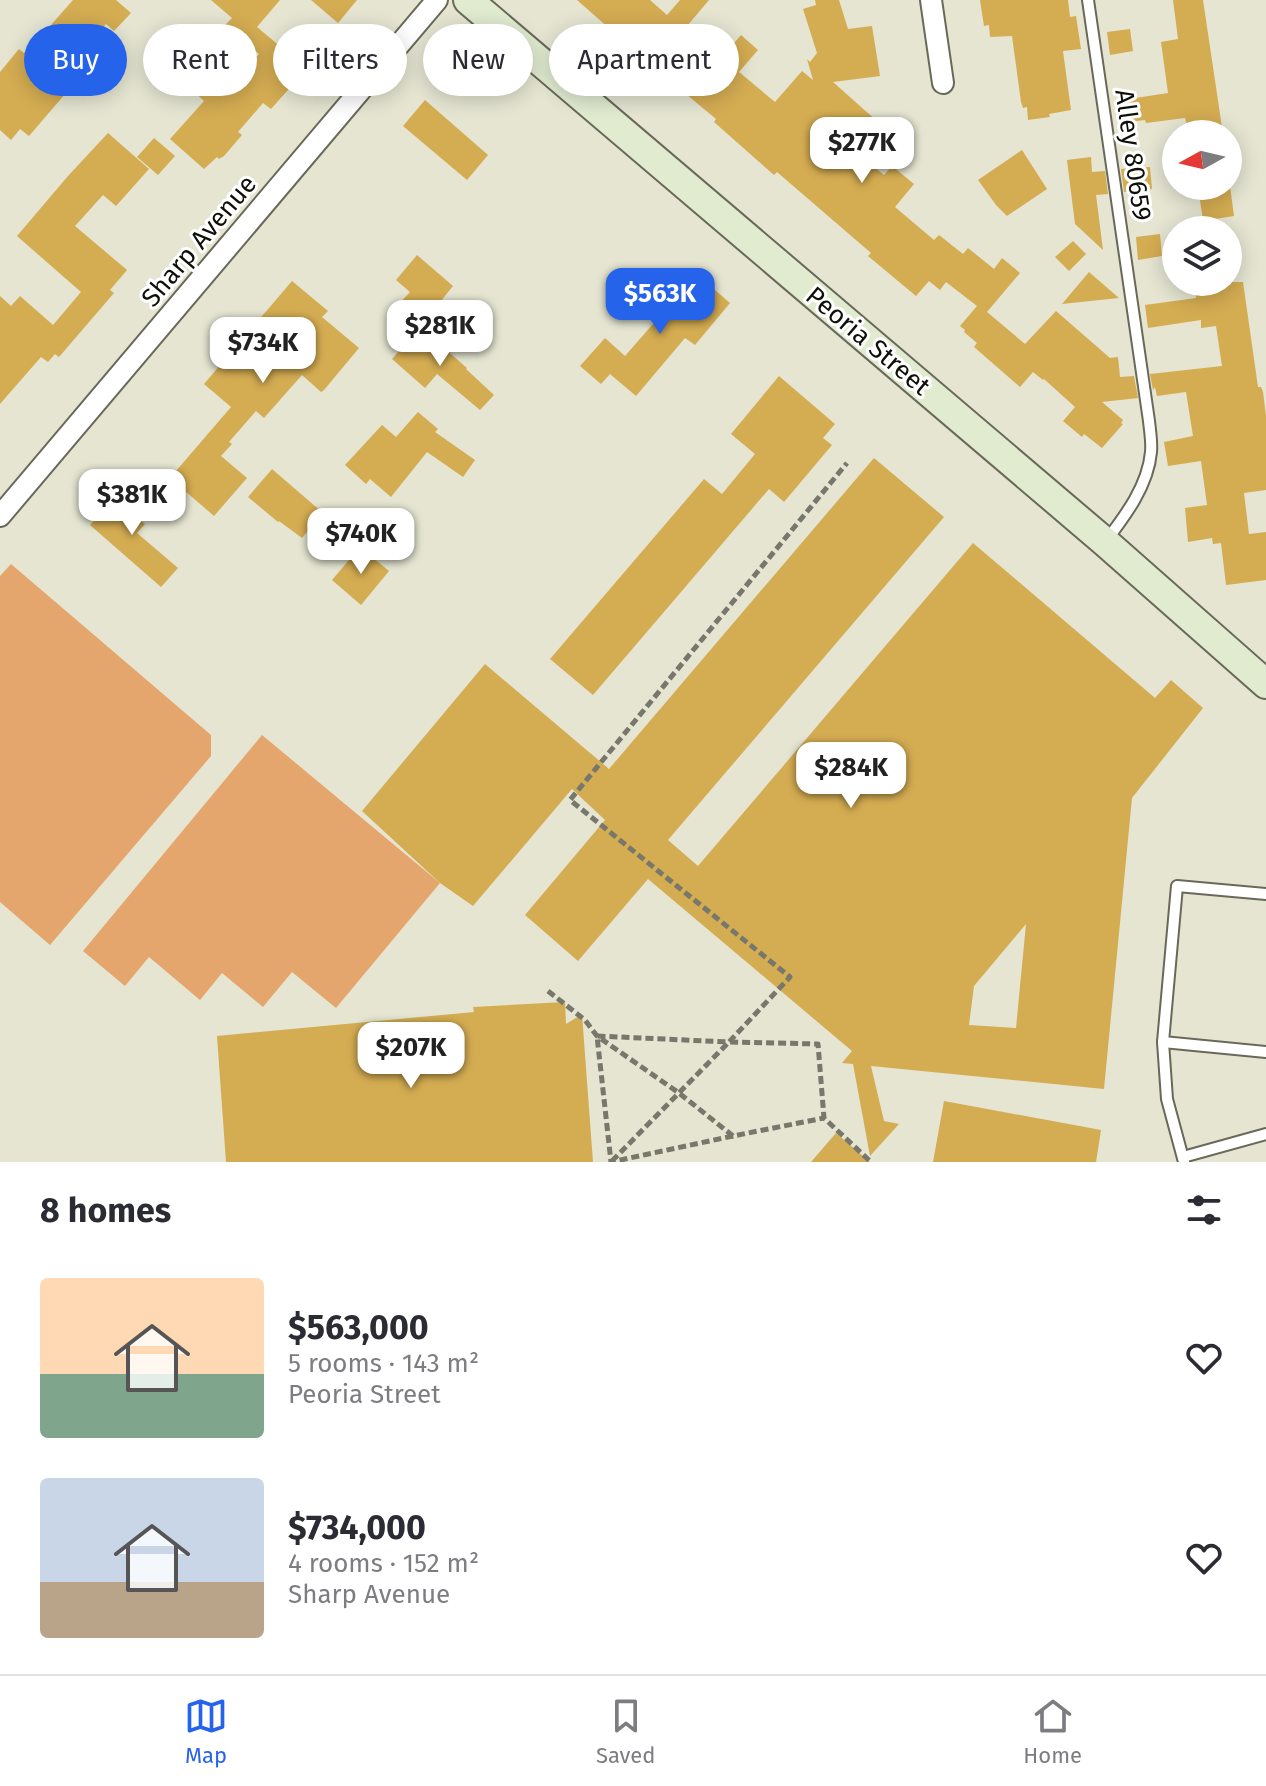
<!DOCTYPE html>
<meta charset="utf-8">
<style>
body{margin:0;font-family:"Fira Sans",sans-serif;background:#f7f7f7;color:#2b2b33;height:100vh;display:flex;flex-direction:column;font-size:30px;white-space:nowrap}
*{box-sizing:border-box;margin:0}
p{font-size:26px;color:#7c7c81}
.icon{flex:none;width:44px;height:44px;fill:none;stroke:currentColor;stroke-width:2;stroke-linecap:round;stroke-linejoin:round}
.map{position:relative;height:1162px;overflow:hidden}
.side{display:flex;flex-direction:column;background:#fff;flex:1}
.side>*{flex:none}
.guide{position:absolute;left:24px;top:24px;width:800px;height:72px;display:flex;gap:16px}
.needle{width:52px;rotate:262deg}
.controls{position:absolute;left:1162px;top:120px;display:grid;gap:16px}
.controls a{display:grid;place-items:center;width:80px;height:80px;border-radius:50%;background:#fff;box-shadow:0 4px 20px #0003;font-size:40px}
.price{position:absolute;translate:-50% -68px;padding:0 18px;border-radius:16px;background:#fff;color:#222;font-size:26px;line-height:52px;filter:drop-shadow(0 2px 4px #0008)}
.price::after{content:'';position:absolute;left:50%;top:48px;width:24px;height:18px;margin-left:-12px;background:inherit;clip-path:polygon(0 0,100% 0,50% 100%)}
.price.on{background:#2563eb;color:#fff}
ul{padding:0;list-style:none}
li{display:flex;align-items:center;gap:24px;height:200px;padding:0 40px}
li span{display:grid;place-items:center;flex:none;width:224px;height:160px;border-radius:8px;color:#555}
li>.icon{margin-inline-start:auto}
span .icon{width:96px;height:96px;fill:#fffc;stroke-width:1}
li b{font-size:34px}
h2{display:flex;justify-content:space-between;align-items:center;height:96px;padding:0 40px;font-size:34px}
.tag{padding:0 28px;border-radius:36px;background:#fff;box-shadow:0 4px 20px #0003;font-size:28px;line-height:72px}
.tag.on{background:#2563eb;color:#fff}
.tab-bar{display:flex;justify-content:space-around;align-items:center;height:112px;border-top:2px solid #e1e1e2;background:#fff;font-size:22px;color:#7c7c81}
.tab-bar a{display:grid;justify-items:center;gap:4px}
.tab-bar .on{color:#2563eb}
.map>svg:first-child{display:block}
</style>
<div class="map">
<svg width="1266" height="1162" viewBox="0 0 1266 1162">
<rect width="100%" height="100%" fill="#e5e5d2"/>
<g fill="#e4a66c">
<path d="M11 564 211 735V756L50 945 0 902V576Z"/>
<path d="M262 735 440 883 336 1008 292 972 263 1007 222 973 200 1000 149 957 125 986 83 951Z"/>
</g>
<g fill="#d4ac52" fill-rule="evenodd">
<path d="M73 0H116L131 13 114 31 106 24 66 70 78 79 29 136 20 129 11 140 0 130V72L19 49 24 53 34 42 35 43Z"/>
<path d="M211 0H280L257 27 301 64 299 67 304 72 271 109 263 103 238 132 242 135 224 156 219 159 217 157 204 169 170 139 204 101 177 76 194 58 228 89 259 54 225 25 232 18Z"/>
<path d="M311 0H357L338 23Z"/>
<path d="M577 0H650L667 15 680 0H709L687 26 723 56 741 35 758 50 739 72 775 102 802 71 813 80 807 59 810 62 817 53 803 9 816 5 815 0H839L848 29 872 26 880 76 833 82 878 122 853 150 884 175 892 166 914 184 895 207 934 240 939 235 963 254 968 248 994 269 1002 258 1020 273 987 312 1025 344 1056 311 1110 358 1118 357 1120 377 1134 376 1138 398 1102 402 1123 420 1121 423 1123 424 1102 448 1084 434 1082 437 1063 421 1075 407 1044 379 1043 380 1033 372 1020 387 974 347 977 343 964 332 965 330 960 326 977 306 946 282 940 290 929 281 916 296 868 256 871 253 777 172 774 175 714 122 716 119 609 30 610 29Z"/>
<path d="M980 0H1068L1070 17 1076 16 1081 49 1063 51 1071 110 1049 114 1050 117 1028 120 1027 107 1023 108 1021 102 1012 36 990 37 989 25 984 26Z"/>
<path d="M1173 0H1203L1223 134H1192L1190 125 1187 126 1185 118 1146 123 1145 120 1120 123 1116 101 1168 93 1161 42 1178 39Z"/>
<path d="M1130 29 1133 51 1110 55 1107 32Z"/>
<path d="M425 100 488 155 467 180 403 126Z"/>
<path d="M108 133 149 169 116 206 103 195 75 226 127 270 110 290 114 293 59 357 55 354 48 362 41 357 0 404V296L11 306 20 296 53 325 81 292 17 236 68 176Z"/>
<path d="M154 138 175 156 158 175 137 157Z"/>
<path d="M1022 150 1047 189 1007 216 996 205 978 180Z"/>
<path d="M1091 157 1092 172 1105 171 1108 194 1096 195 1103 250 1075 224 1067 160Z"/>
<path d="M1150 167 1152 189 1124 192 1121 169Z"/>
<path d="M1198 186H1230L1234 216 1203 221Z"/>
<path d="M1160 234 1162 256 1138 260 1136 237Z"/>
<path d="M1073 241 1086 254 1069 271 1055 257Z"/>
<path d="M417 255 453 286 420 327 396 307 410 292 396 280Z"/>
<path d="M693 271 730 303 695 345 685 338 636 396 610 374 601 384 580 366 605 338 625 356 660 316 657 314Z"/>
<path d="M1089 272 1119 298 1062 304Z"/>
<path d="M292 281 328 311 322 317 359 348 324 390 321 392 302 375 264 418 256 411 229 442 232 444 221 456 247 478 214 516 170 478 231 407 204 384Z"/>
<path d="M1194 282H1243L1258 387H1261L1263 392 1266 416V490L1244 493 1249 534 1266 532V580L1226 585 1221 543 1213 544 1212 538 1188 542 1185 508 1207 505 1201 461 1168 466 1164 442 1193 436 1186 392 1157 396 1155 387 1153 390 1150 374 1222 366 1216 326 1201 328V320L1148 328 1145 305 1196 298Z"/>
<path d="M420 327 467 368 466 369 494 395 480 410 437 374 425 388 392 359Z"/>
<path d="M779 376 835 424 823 438 832 445 784 502 769 489 593 695 550 659 704 479 722 494 755 454 731 434Z"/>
<path d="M418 412 438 429 435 432 475 460 463 477 427 452 391 497 370 479 366 484 345 465 382 425 396 437Z"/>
<path d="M874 458 944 517 668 840 698 866 973 543 1155 698 1171 680 1203 708 1132 798 1104 1089 871 1066 884 1121 899 1124 870 1156 853 1064 842 1063 852 1051 648 879 578 961 525 915 605 820 572 789 473 906 440 883 362 811 485 664 609 769ZM1026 924 1016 1028 969 1025 974 986Z"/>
<path d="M272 469 323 513 302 538 279 521 278 522 248 497Z"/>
<path d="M128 492 147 508 137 518 145 524 137 533 178 568 161 587 90 525 98 516 94 513 111 495 119 502Z"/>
<path d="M360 547 389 571 361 605 332 580Z"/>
<path d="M565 1002 566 1024 582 1014 593 1162H226L217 1036 474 1012 473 1007Z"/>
<path d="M944 1101 1101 1130 1096 1162H933Z"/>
<path d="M836 1133 870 1162H811Z"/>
</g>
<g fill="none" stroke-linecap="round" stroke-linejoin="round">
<defs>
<g id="lane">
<path d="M1088 0 1149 421C1150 431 1152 442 1151 452 1148 486 1125 516 1106 541"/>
<path d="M1266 894 1177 886 1163 1042 1266 1052"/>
<path d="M1163 1042 1167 1099 1184 1162"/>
<path d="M1183 1157 1266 1134"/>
</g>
<g id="street">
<path d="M931 0 943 83"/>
<path d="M0 516 437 0"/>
</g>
<path id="secondary" d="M468 0 1105 542 1266 684"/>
</defs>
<use href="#lane" stroke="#696959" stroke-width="14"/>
<use href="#street" stroke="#696959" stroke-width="24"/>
<use href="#secondary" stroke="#696959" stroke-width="32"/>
<g stroke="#77776b" stroke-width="5" stroke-dasharray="8 4" stroke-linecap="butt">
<path d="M548 991 585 1020 597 1036 679 1093 733 1136 824 1118"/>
<path d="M733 1136 611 1162 597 1036 729 1042 790 977 570 800 847 463"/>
<path d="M612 1161 729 1042 818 1044 824 1118 871 1162"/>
</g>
<use href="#lane" stroke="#fff" stroke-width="10"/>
<use href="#street" stroke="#fff" stroke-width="20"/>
<use href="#secondary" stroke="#e0ebd0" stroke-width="28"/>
</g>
<g text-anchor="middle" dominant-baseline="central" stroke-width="6" stroke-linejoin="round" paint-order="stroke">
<g font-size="26" fill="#0f0f09" stroke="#fff">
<text transform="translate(1133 155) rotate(82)">Alley 80659</text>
<text transform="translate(199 241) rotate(-50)">Sharp Avenue</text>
<text transform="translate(868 341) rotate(40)">Peoria Street</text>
</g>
</g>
</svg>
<div class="controls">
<a><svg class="needle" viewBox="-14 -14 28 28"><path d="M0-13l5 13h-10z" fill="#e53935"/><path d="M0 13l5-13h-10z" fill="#7c7c81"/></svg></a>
<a><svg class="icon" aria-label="layers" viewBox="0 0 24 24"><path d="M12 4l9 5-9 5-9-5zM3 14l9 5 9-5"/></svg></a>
</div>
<b class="price" style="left:862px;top:185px">$277K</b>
<b class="price on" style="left:660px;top:336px">$563K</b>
<b class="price" style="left:440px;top:368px">$281K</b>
<b class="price" style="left:263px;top:385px">$734K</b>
<b class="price" style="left:132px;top:537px">$381K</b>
<b class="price" style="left:361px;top:576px">$740K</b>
<b class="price" style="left:851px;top:810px">$284K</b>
<b class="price" style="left:411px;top:1090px">$207K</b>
<div class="guide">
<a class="tag on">Buy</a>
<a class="tag">Rent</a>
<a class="tag">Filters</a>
<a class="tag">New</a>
<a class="tag">Apartment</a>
</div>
</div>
<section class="side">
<h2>8 homes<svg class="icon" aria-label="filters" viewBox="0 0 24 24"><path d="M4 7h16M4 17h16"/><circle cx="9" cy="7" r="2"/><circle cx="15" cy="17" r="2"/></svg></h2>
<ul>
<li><span style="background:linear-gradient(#ffd9b3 60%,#7fa58c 0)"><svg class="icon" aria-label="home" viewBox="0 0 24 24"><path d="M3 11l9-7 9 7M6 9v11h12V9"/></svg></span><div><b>$563,000</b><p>5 rooms · 143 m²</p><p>Peoria Street</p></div><svg class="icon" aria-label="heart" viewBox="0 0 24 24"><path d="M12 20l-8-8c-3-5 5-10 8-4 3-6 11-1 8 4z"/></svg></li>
<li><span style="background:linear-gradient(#c9d6e8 65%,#b9a48a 0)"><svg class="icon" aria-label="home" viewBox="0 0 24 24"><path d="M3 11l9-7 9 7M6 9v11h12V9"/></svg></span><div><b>$734,000</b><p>4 rooms · 152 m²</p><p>Sharp Avenue</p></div><svg class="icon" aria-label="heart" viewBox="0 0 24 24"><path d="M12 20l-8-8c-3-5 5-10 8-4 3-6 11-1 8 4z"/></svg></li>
</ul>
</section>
<nav class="tab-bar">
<a class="on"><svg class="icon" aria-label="map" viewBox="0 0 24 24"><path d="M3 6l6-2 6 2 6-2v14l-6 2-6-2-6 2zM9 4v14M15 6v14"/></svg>Map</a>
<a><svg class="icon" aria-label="saved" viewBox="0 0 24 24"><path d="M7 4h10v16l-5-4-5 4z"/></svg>Saved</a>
<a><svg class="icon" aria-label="home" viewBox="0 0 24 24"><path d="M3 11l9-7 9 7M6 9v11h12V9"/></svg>Home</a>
</nav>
